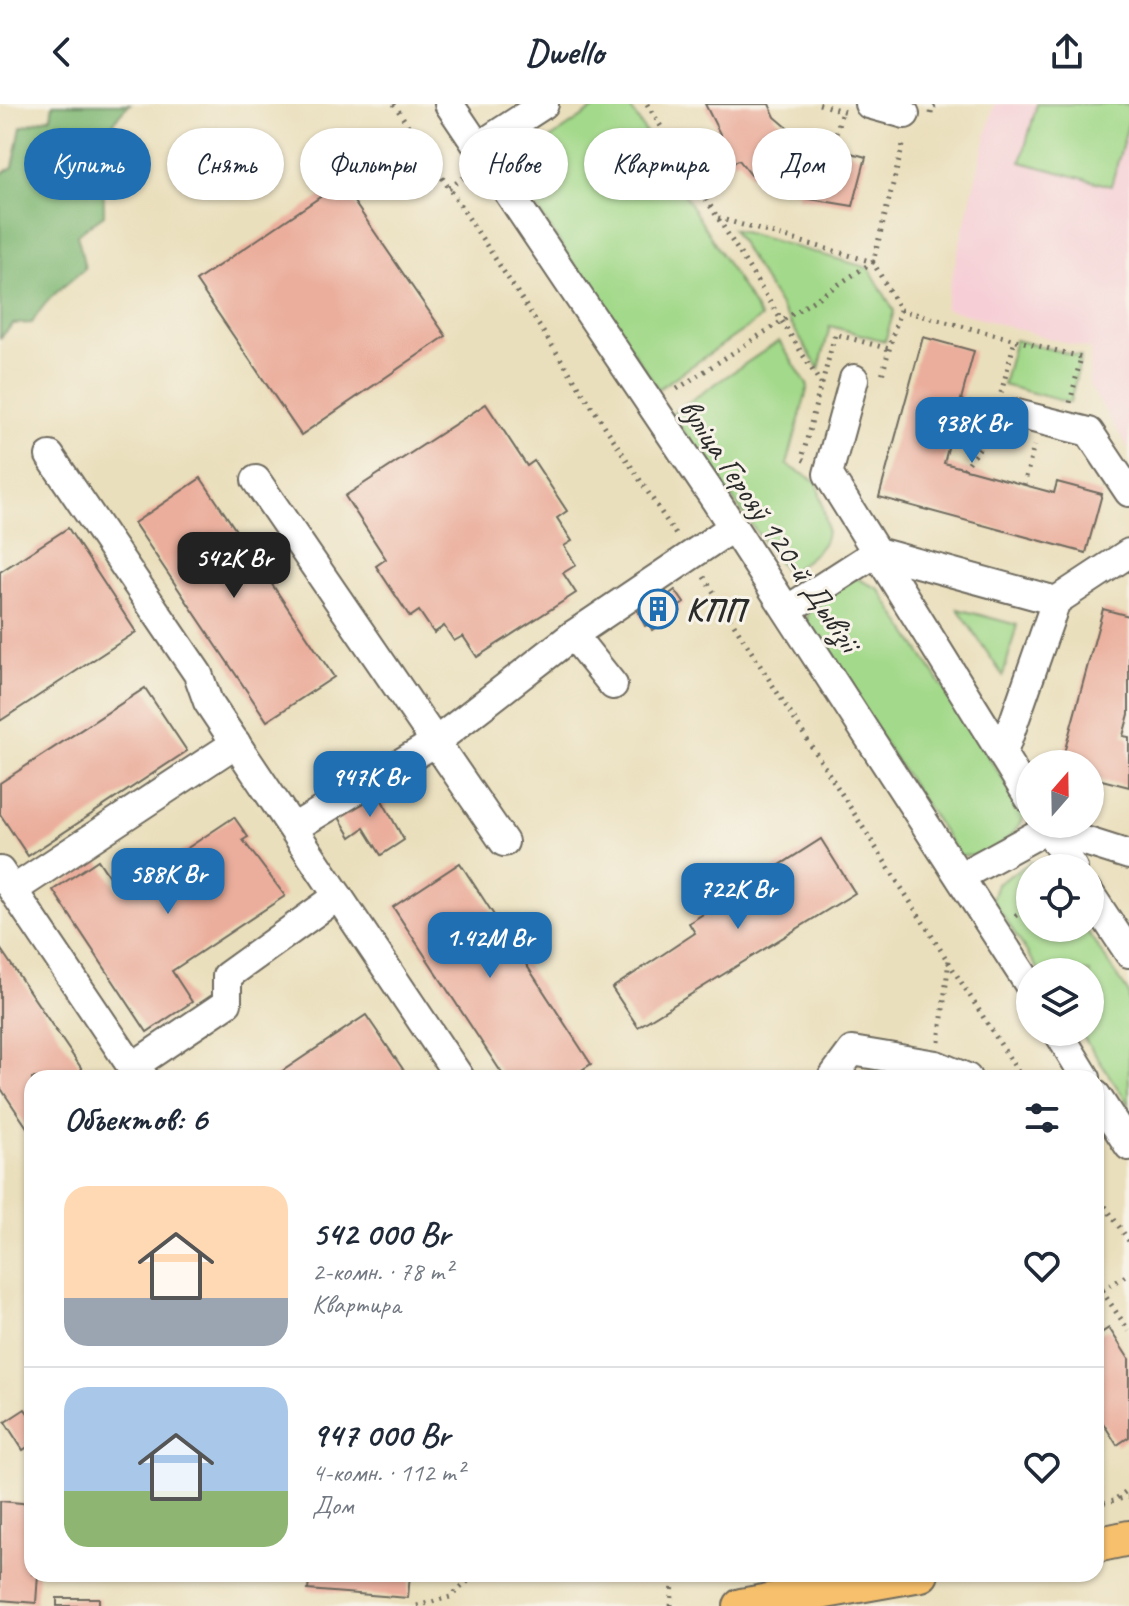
<!DOCTYPE html>
<html lang="ru">
<meta charset="utf-8">
<style>
body{margin:0;font-family:Caveat,sans-serif;background:#f6f6f7;color:#1f2937;height:100vh;display:flex;flex-direction:column;font-size:30px;white-space:nowrap}
*{box-sizing:border-box;margin:0}
p{font-size:26px;color:#747a83}
.icon{flex:none;width:44px;height:44px;fill:none;stroke:currentColor;stroke-width:2;stroke-linecap:round;stroke-linejoin:round}
.map{position:relative;flex:1;overflow:hidden}
.sheet{position:absolute;left:24px;top:966px;width:1080px;height:512px;display:flex;flex-direction:column;background:#fff;border-radius:24px;box-shadow:0 2px 6px #0004}
.sheet>*{flex:none}
.banner{position:absolute;left:24px;top:24px;width:1082px;height:72px;display:flex;gap:16px}
.needle{width:52px;rotate:20deg}
.tools{position:absolute;left:1016px;top:646px;display:grid;gap:16px}
.tools a{display:grid;place-items:center;width:88px;height:88px;border-radius:50%;background:#fff;box-shadow:0 2px 6px #0004;font-size:40px}
.price{position:absolute;translate:-50% -68px;padding:0 18px;border-radius:16px;background:#1f6fb2;color:#fff;font-size:26px;line-height:52px;filter:drop-shadow(0 2px 4px #0008)}
.price::after{content:'';position:absolute;left:50%;top:48px;width:24px;height:18px;margin-left:-12px;background:inherit;clip-path:polygon(0 0,100% 0,50% 100%)}
.price.on{background:#222;color:#fff}
ul{padding:0;list-style:none}
li{display:flex;align-items:center;gap:24px;height:200px;padding:0 40px}
li+li{border-top:2px solid #e0e1e3}
li span{display:grid;place-items:center;flex:none;width:224px;height:160px;border-radius:24px;color:#555}
li>.icon{margin-inline-start:auto}
span .icon{width:96px;height:96px;fill:#fffc;stroke-width:1}
li b{font-size:34px}
h2{display:flex;justify-content:space-between;align-items:center;height:96px;padding:0 40px;font-size:34px}
.chip{padding:0 28px;border-radius:36px;background:#fff;box-shadow:0 2px 6px #0004;font-size:28px;line-height:72px}
.chip.on{background:#1f6fb2;color:#fff}
header{display:flex;justify-content:space-between;align-items:center;height:104px;padding:0 40px;background:#fff;font-size:36px;font-weight:600}
.map>svg:first-child{display:block}
</style>
<header><svg class="icon" aria-label="back" viewBox="0 0 24 24"><path d="M15 5l-7 7 7 7"/></svg>Dwello<svg class="icon" aria-label="share" viewBox="0 0 24 24"><path d="M12 15V3M7 8l5-5 5 5M5 13v7h14v-7"/></svg></header>
<div class="map">
<svg width="1129" height="1502" viewBox="0 0 1129 1502">
<rect width="100%" height="100%" fill="#f7f3e8"/>
<filter id="ink" filterUnits="userSpaceOnUse"><feTurbulence type="fractalNoise" baseFrequency=".0125" numOctaves="2"/><feDisplacementMap in="SourceGraphic" scale="16" xChannelSelector="R" yChannelSelector="G"/><feConvolveMatrix kernelMatrix="1 2 1 2 8 2 1 2 1" color-interpolation-filters="sRGB"/></filter>
<filter id="wash" filterUnits="userSpaceOnUse"><feTurbulence type="fractalNoise" baseFrequency=".006" numOctaves="4" result="noise"/><feDisplacementMap in="SourceGraphic" scale="32" xChannelSelector="R" yChannelSelector="G"/><feGaussianBlur stdDeviation="1.8" result="paint"/><feColorMatrix in="noise" values="0 0 0 0 0 0 0 0 0 0 0 0 0 0 0 0 0 1.4 0 .05"/><feComposite in="paint" operator="in"/></filter>
<g filter="url(#wash)">
<rect width="100%" height="100%" fill="#eadfbc"/>
<path fill="#f6cfd6" d="M994 0H1129V345L1089 281 1091 246 944 204Z"/>
<g fill="#a3d98a" stroke="#67825a" stroke-width="2">
<path d="M601 0H628L761 214 658 285 509 63Z"/>
<path d="M1037 0H1129V17L1111 82 1021 58Z"/>
<path d="M732 125 869 164 894 207 885 237 830 222 819 265Z"/>
<path d="M1015 236 1081 253 1070 299 1003 281Z"/>
<path d="M779 237 808 282 787 361 817 378C829 434 839 433 790 468L785 467 671 310Z"/>
<path d="M854 473 879 485 1025 709C1015 736 987 755 959 751L805 520 811 502Z"/>
<path d="M958 505 1017 521 1003 572Z"/>
<path d="M1031 758 1045 764H1030V824H1085L1129 890V1001L1080 928H1090V868H1040L992 795 997 780Z"/>
</g>
<path fill="#82b976" stroke="#567250" stroke-width="2" d="M53 0H130C97 25 104 75 104 111L77 130 85 164C61 186 49 190 32 219L13 220 0 234V70L13 63 21 23 51 13Z"/>
<g id="blocks">
<g fill="#ebae9c">
<path d="M705 0H769L775 13 802 36 866 53 853 102 798 93 799 88 767 81 768 76 751 71 739 56 734 58Z"/>
<path d="M341 79 446 232 301 331 196 177Z"/>
<path d="M923 233 974 247 944 359 1054 389 1057 378 1102 390 1086 449 879 393Z"/>
<path d="M486 300 527 362 534 357 567 407 557 414 572 437 564 442 576 461 563 469 576 489 477 553 463 532 454 537 444 522 434 529 419 507 410 513 376 462 386 455 345 392Z"/>
<path d="M201 374 334 573 267 617 134 419Z"/>
<path d="M68 424 136 528 0 617V468Z"/>
<path d="M663 483 668 491 675 486 684 499 677 504 680 507 652 526 649 520 645 522 635 501Z"/>
<path d="M1103 505 1129 512V610L1123 632 1129 633V683L1090 673V660H1061Z"/>
<path d="M145 584 187 647 28 752 0 710V679Z"/>
<path d="M373 680 404 736 381 751 364 724 351 733 334 705Z"/>
<path d="M234 713 248 733 243 736 285 792 172 867 192 898 147 928 53 786 98 756 120 789Z"/>
<path d="M821 735 855 789 638 923 612 884 695 829 689 819Z"/>
<path d="M460 759 591 960 574 971 576 974H505L393 803Z"/>
<path d="M0 844 88 974H32V1031L0 983Z"/>
<path d="M366 911 409 974H272Z"/>
<path d="M1109 1224 1129 1255V1333L1117 1341 1103 1319 1098 1322 1096 1318V1227L1098 1231Z"/>
<path d="M25 1305 32 1315V1340L23 1346 5 1318Z"/>
<path d="M0 1397 32 1400V1470H38L36 1499 0 1496Z"/>
<path d="M310 1470H410L408 1494 308 1486Z"/>
<rect x="57" y="1494" width="42" height="8"/>
</g>
</g>
</g>
<g filter="url(#ink)">
<use href="#blocks" fill-opacity="0" stroke="#6e6a5e" stroke-width="2"/>
<g fill="none" stroke-linecap="round" stroke-linejoin="round">
<defs>
<g id="minor">
<path d="M449 0 716 397 1030 882"/>
<path d="M869 0 905 10"/>
<path d="M478 43 544 0"/>
<path d="M854 275 828 370 1030 695"/>
<path d="M1017 310 1089 328 1129 388"/>
<path d="M50 352 198 570 208 598 460 974"/>
<path d="M256 376 504 738"/>
<path d="M787 506 877 448 1056 497"/>
<path d="M573 531 613 581"/>
<path d="M1003 649 1056 497 1129 449"/>
<path d="M1044 720 1073 764"/>
<path d="M295 723 434 639 573 531 733 423"/>
<path d="M0 767 132 963 144 974"/>
<path d="M961 772 1047 725 1129 751"/>
<path d="M13 786 236 639"/>
<path d="M1090 790 1129 849"/>
<path d="M1058 928 1086 974"/>
<path d="M132 963 227 899V872L338 792"/>
<path d="M832 974 852 947 936 961 967 974"/>
<path d="M1096 991 1129 1042"/>
</g>
<g id="major">
<path d="M1096 1441 1129 1434"/>
<path d="M741 1502 921 1470"/>
</g>
</defs>
<use href="#minor" stroke="#6e6a5e" stroke-width="32"/>
<use href="#major" stroke="#6e6a5e" stroke-width="38"/>
<g stroke="#6e6a5e" stroke-width="5" stroke-dasharray="2 6" stroke-linecap="butt">
<path d="M394 0 676 431"/>
<path d="M647 0 821 280 802 355 806 357"/>
<path d="M819 0 846 8"/>
<path d="M931 10 932 4 940 0"/>
<path d="M832 44 842 7"/>
<path d="M449 84 469 70"/>
<path d="M718 114 873 158 900 206 881 275"/>
<path d="M900 206 1081 253 1070 299"/>
<path d="M822 280 835 230 889 245"/>
<path d="M677 285 873 158 904 37"/>
<path d="M1001 289 1015 236"/>
<path d="M961 297 995 305"/>
<path d="M990 330 1003 333"/>
<path d="M964 365 990 330 993 318"/>
<path d="M1024 381 1034 342"/>
<path d="M704 473 1022 974"/>
<path d="M1015 812 1030 802"/>
<path d="M939 938 949 856"/>
<path d="M1096 1089 1129 1137"/>
<path d="M1102 1187 1129 1227"/>
<path d="M1096 1190 1129 1170"/>
<path d="M1117 1394 1129 1385"/>
<path d="M1096 1400 1129 1393"/>
<path d="M417 1502 450 1493 476 1470"/>
<path d="M671 1502 674 1470"/>
</g>
<use href="#minor" stroke="#fff" stroke-width="28"/>
<use href="#major" stroke="#f7c06c" stroke-width="34"/>
</g>
</g>
<defs>
<symbol id="building-ring" viewBox="-11 -11 22 22"><circle r="9.5" fill="#f7f3e8" stroke="#1f6fb2" stroke-width="1.5"/><path d="M-4-6H4V6H1V3H-1V6H-4ZM-2.5-4.3h1.7v1.8h-1.7ZM.8-4.3h1.7v1.8H.8ZM-2.5-1h1.7V.8h-1.7ZM.8-1h1.7V.8H.8Z" fill="#1f6fb2"/></symbol>
</defs>
<g fill-rule="evenodd">
<use href="#building-ring" x="636" y="483" width="44" height="44"/>
</g>
<g text-anchor="middle" dominant-baseline="central" stroke-width="6" stroke-linejoin="round" paint-order="stroke">
<g font-size="32" fill="#2b2b2b" stroke="#f7f3e8">
<text transform="translate(770 421) rotate(56)">вуліца Герояў 120-й Дывізіі</text>
</g>
<g font-size="32" font-weight="bold" fill="#2b2b2b" stroke="#f7f3e8" text-anchor="start">
<text x="686" y="505">КПП</text>
</g>
</g>
</svg>
<div class="tools">
<a><svg class="needle" viewBox="-14 -14 28 28"><path d="M0-13l5 13h-10z" fill="#e53935"/><path d="M0 13l5-13h-10z" fill="#747a83"/></svg></a>
<a><svg class="icon" aria-label="locate" viewBox="0 0 24 24"><circle cx="12" cy="12" r="6"/><path d="M12 2v4M12 18v4M2 12h4M18 12h4"/></svg></a>
<a><svg class="icon" aria-label="layers" viewBox="0 0 24 24"><path d="M12 4l9 5-9 5-9-5zM3 14l9 5 9-5"/></svg></a>
</div>
<b class="price" style="left:972px;top:361px">938K Br</b>
<b class="price on" style="left:234px;top:496px">542K Br</b>
<b class="price" style="left:370px;top:715px">947K Br</b>
<b class="price" style="left:168px;top:812px">588K Br</b>
<b class="price" style="left:738px;top:827px">722K Br</b>
<b class="price" style="left:490px;top:876px">1.42M Br</b>
<div class="banner">
<a class="chip on">Купить</a>
<a class="chip">Снять</a>
<a class="chip">Фильтры</a>
<a class="chip">Новое</a>
<a class="chip">Квартира</a>
<a class="chip">Дом</a>
</div>
<section class="sheet">
<h2>Объектов: 6<svg class="icon" aria-label="filters" viewBox="0 0 24 24"><path d="M4 7h16M4 17h16"/><circle cx="9" cy="7" r="2"/><circle cx="15" cy="17" r="2"/></svg></h2>
<ul>
<li><span style="background:linear-gradient(#ffd9b3 70%,#9aa5b1 0)"><svg class="icon" aria-label="home" viewBox="0 0 24 24"><path d="M3 11l9-7 9 7M6 9v11h12V9"/></svg></span><div><b>542 000 Br</b><p>2-комн. · 78 m²</p><p>Квартира</p></div><svg class="icon" aria-label="heart" viewBox="0 0 24 24"><path d="M12 20l-8-8c-3-5 5-10 8-4 3-6 11-1 8 4z"/></svg></li>
<li><span style="background:linear-gradient(#a9c7e8 65%,#8fb573 0)"><svg class="icon" aria-label="home" viewBox="0 0 24 24"><path d="M3 11l9-7 9 7M6 9v11h12V9"/></svg></span><div><b>947 000 Br</b><p>4-комн. · 112 m²</p><p>Дом</p></div><svg class="icon" aria-label="heart" viewBox="0 0 24 24"><path d="M12 20l-8-8c-3-5 5-10 8-4 3-6 11-1 8 4z"/></svg></li>
</ul>
</section>
</div>
